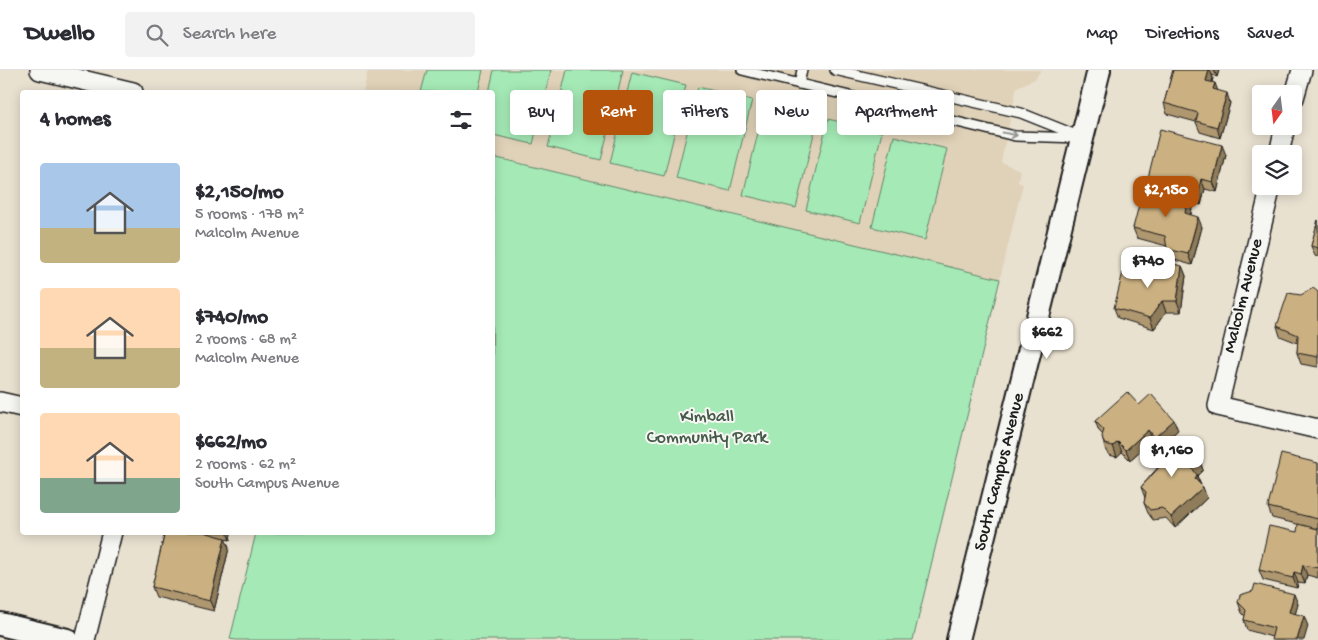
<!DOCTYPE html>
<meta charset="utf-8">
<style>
body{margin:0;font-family:"Gochi Hand",sans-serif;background:#f2f2f3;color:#2b2b33;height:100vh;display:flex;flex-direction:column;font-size:19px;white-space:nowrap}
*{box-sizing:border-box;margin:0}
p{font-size:16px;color:#7c7c81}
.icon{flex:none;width:28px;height:28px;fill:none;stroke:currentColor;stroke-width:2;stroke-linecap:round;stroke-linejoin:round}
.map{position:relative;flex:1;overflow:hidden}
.drawer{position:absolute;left:20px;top:20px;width:475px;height:445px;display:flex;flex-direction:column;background:#fff;border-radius:5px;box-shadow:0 2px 12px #0003}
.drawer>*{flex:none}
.banner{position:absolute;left:510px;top:20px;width:475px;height:45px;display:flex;gap:10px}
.needle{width:32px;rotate:194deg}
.tools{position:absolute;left:1252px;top:15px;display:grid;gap:10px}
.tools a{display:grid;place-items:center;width:50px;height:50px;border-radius:5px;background:#fff;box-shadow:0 2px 12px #0003;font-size:25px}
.price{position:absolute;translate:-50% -42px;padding:0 11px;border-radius:10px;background:#fff;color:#222;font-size:16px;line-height:32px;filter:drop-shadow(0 1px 2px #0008)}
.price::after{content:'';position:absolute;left:50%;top:30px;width:15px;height:11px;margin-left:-8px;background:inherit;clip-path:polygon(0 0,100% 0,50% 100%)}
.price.on{background:#b45309;color:#fff}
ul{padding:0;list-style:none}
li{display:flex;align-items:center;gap:15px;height:125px;padding:0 20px}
li span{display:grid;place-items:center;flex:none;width:140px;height:100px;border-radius:5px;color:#555}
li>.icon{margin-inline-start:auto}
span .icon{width:60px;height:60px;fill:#fffc;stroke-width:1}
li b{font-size:21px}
h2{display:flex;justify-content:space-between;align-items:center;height:60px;padding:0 20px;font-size:21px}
.chip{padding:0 18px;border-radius:5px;background:#fff;box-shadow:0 2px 12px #0003;font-size:18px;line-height:45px}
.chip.on{background:#b45309;color:#fff}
header{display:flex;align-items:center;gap:30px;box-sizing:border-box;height:70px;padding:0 25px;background:#fff;border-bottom:1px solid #e1e1e2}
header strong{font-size:24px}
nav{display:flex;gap:28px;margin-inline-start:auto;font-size:18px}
.search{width:350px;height:45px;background:#f2f2f3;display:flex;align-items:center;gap:12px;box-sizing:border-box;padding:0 18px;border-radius:5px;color:#7c7c81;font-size:19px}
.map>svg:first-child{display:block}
</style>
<header>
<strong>Dwello</strong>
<div class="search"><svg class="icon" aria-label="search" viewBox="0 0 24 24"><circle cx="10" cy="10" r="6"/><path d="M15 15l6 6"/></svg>Search here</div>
<nav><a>Map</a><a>Directions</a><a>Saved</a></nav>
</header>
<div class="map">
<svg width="1318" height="570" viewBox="0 0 1318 570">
<rect width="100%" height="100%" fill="#e9e1d0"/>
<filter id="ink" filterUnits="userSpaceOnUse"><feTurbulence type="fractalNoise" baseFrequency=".02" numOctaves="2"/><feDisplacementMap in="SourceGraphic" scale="10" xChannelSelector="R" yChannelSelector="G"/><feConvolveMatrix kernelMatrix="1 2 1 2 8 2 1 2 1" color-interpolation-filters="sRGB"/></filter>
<g filter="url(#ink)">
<path fill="#e0d2b8" d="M368 0H1041L1035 9 1017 17 1001 92 1020 100 1018 112 1023 114 1000 209 493 87 492 22H363Z"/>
<g fill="#a5eab6" stroke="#608369">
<path d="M427 0H483L478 22H421Z"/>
<path d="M494 0H551L533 74 493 65 492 22H489Z"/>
<path d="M567 0H623L601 90 548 77Z"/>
<path d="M632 2 686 15 664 106 610 93Z"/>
<path d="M698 17 752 30 730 121 676 108Z"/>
<path d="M765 34 818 47 796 138 743 125Z"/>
<path d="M828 49 882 62 860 153 806 140Z"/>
<path d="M894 66 947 79 925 170 872 157Z"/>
<path d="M493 87 1000 209 913 570H236L230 569 256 463 492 462Z"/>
</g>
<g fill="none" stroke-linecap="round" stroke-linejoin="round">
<defs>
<g id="service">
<path d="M742 0 1015 66 1081 68"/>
<path d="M835 0 1021 43 1076 65"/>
<path d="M799 14 802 0"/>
</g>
<g id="minor">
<path d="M40 0 133 22"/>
<path d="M1294 28 1302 0"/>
<path d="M1279 84 1285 56"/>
<path d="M1271 116 1218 336 1318 359"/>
<path d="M0 332 22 337"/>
<path d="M85 570 112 462"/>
</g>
<g id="tertiary">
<path d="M0 554 67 570"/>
<path d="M958 570 1099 0"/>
</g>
</defs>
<use href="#service" stroke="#1c1c1c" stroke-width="12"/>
<use href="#minor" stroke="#1c1c1c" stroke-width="22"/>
<use href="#tertiary" stroke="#1c1c1c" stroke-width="26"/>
<use href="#service" stroke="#f6f6f2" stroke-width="9"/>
<use href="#minor" stroke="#f6f6f2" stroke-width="19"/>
<use href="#tertiary" stroke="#f6f6f2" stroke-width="22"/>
</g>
<g fill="#af976f" stroke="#1c1c1c">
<path d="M1173 0H1219L1217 7 1212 5 1213 8 1212 12 1218 21 1230 33 1220 68 1200 62 1196 52 1167 44 1164 33Z"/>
<path d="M1226 85 1217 122 1205 119 1201 135 1190 132 1192 138 1191 145 1202 157 1192 195 1171 189 1167 176 1137 168 1133 158 1149 117 1147 112Z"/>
<path d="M1318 150V187L1315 186 1311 176Z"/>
<path d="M1182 196 1186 206 1181 242H1166L1154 259 1118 248 1114 238Z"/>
<path d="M1318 222V297L1301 294 1297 283 1298 273 1280 266 1277 256 1301 225Z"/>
<path d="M1139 335 1178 360 1172 365 1199 389 1203 400 1197 406 1207 428 1175 458 1166 448 1153 450 1148 443 1144 433 1145 428 1141 417 1159 396 1157 394 1153 384 1162 375 1158 378 1151 371 1130 390 1122 382 1117 387 1109 385 1106 381 1103 371V365L1099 361 1095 351Z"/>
<path d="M1318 393V508L1307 505 1305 514 1298 513 1297 518 1263 510 1259 500 1297 462 1301 455 1272 448 1268 437Z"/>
<path d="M165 462H231L230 470 225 469 229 478 214 541 156 527 152 517Z"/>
<path d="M1238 532 1298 534 1295 544 1308 556 1272 567 1247 560 1244 550 1245 546 1242 543Z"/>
</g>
<g fill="#8e7b5a" stroke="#1c1c1c">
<path d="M1209 0H1210L1213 8 1210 21 1206 11Z"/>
<path d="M1214 0H1219L1217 7Z"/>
<path d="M1215 13 1219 24 1213 19Z"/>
<path d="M1227 23 1230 33 1220 68 1217 57Z"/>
<path d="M1222 75 1226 85 1217 122 1213 112Z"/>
<path d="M1201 109 1205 119 1201 135 1198 124Z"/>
<path d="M1188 127 1192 138 1188 153 1185 143Z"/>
<path d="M1198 147 1202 157 1192 195 1188 184Z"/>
<path d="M1182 196 1186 206 1181 242 1177 231Z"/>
<path d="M1162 231 1166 242 1154 259 1150 248Z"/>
<path d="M1174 350 1178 360 1158 378 1154 368Z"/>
<path d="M1148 360 1151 371 1130 390 1126 380Z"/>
<path d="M1118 372 1122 382 1117 387 1113 376Z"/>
<path d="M1199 389 1203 400 1197 406 1200 415 1195 409 1192 398Z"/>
<path d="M1203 417 1207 428 1175 458 1171 447Z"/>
<path d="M227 462H231L230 470Z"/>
<path d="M225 468 229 478 214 541 210 531Z"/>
<path d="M1303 495 1307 505 1305 514 1301 504Z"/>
<path d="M1294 502 1298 513 1297 518 1293 508Z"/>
<path d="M1294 524 1298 534 1293 552 1289 542Z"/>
<path d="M1304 546 1308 556 1304 570H1297Z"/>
</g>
<g fill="#cbb081" stroke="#1c1c1c">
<path d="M1173 0H1209L1206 11 1215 13 1213 19 1227 23 1217 57 1196 51 1198 43 1164 33Z"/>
<path d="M1160 59 1222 75 1213 112 1201 109 1198 124 1147 112Z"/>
<path d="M1144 116 1188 127 1185 143 1198 147 1188 184 1167 179 1165 166 1133 158Z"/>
<path d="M1318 150V178L1311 176Z"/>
<path d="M1159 190 1182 196 1177 231H1162L1150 248 1114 238 1125 194 1156 204Z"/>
<path d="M1313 218 1318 222V287L1297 283 1298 265 1277 256 1288 223 1301 225Z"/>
<path d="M1127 322 1139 335 1151 324 1174 350 1154 368 1148 360 1126 380 1118 372 1113 376 1105 374 1103 371 1102 366 1104 360 1095 351Z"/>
<path d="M1171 364 1199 389 1192 398 1197 405 1195 409 1203 417 1171 447 1162 438 1150 440 1144 433 1146 422 1141 417 1163 393 1153 384Z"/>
<path d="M1281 384 1318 393V449L1268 437Z"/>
<path d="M1298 454 1318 459V498L1303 495 1301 504 1294 502 1293 508 1259 500 1269 456 1297 462Z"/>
<path d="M165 462H204L225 468 210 531 152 517Z"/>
<path d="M1255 514 1294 524 1289 542 1304 546 1297 570H1271L1274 558 1244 550 1246 540 1238 532 1240 525 1253 521Z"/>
</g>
<defs><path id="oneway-shaft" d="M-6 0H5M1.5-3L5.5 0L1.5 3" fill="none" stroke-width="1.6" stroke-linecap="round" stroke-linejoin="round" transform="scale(1.25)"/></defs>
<use stroke="#949492" href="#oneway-shaft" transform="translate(1010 64) rotate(11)"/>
</g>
<g text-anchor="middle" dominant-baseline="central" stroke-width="4" stroke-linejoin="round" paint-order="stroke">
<g font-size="18" fill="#1c1c1c" stroke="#f6f6f2">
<text transform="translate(1244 226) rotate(-76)">Malcolm Avenue</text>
<text transform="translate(1000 402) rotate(-76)">South Campus Avenue</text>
</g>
<g font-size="18" fill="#455a4a" stroke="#f6f6f2">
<text x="707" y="347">Kimball<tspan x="707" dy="21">Community Park</tspan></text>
</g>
</g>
</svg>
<div class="tools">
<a><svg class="needle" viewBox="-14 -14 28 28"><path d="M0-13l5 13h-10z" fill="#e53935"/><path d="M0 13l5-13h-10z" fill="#7c7c81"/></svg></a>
<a><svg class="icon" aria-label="layers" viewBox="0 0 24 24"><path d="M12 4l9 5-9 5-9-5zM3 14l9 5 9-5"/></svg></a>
</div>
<b class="price on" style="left:1166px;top:148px">$2,150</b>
<b class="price" style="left:1148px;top:219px">$740</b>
<b class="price" style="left:1047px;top:290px">$662</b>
<b class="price" style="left:1172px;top:408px">$1,160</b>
<div class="banner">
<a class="chip">Buy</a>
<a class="chip on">Rent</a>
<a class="chip">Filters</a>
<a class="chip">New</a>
<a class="chip">Apartment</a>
</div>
<section class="drawer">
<h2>4 homes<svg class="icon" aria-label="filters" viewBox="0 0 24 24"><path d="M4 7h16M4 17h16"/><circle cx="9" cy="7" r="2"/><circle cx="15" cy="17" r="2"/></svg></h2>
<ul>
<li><span style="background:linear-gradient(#a9c7e8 65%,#c2b280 0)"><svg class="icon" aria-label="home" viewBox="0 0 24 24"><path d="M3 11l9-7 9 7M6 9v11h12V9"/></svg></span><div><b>$2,150/mo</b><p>5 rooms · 178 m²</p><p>Malcolm Avenue</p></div></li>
<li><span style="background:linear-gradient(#ffd9b3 60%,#c2b280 0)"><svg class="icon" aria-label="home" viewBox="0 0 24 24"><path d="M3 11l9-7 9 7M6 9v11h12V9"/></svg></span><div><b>$740/mo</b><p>2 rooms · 68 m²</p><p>Malcolm Avenue</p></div></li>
<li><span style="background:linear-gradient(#ffd9b3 65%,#7fa58c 0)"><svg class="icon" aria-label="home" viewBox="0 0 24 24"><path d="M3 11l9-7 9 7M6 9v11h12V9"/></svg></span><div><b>$662/mo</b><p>2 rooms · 62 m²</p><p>South Campus Avenue</p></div></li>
</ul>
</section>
</div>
